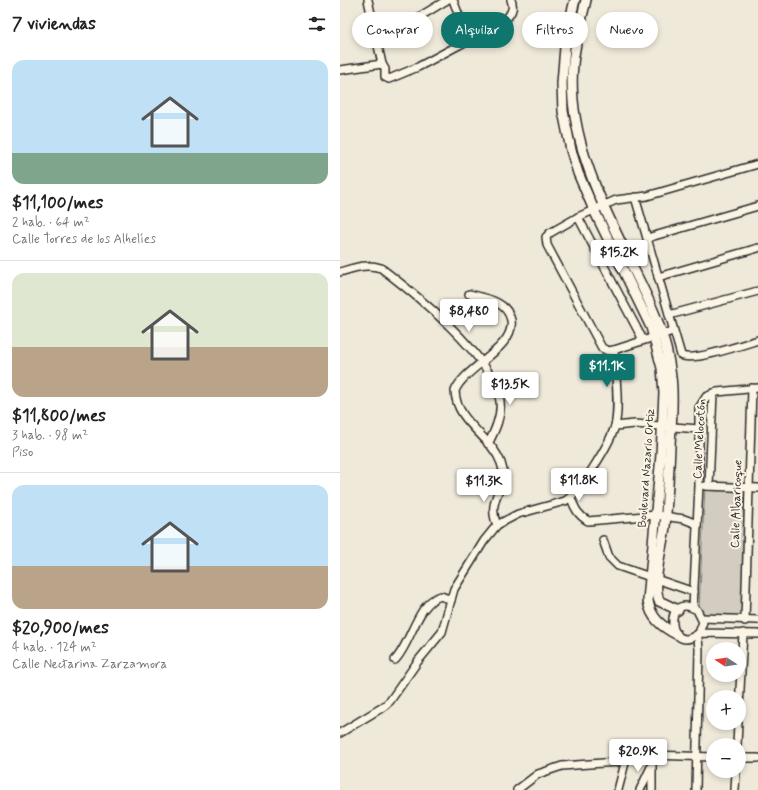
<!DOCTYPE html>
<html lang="es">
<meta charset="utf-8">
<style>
body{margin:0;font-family:Mynerve,sans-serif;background:#f6f6f6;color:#202124;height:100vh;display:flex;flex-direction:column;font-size:15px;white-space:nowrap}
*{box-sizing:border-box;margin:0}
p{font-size:13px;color:#757577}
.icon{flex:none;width:22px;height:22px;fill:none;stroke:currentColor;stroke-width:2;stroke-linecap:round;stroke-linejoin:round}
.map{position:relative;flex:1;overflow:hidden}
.drawer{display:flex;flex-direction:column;background:#fff;width:340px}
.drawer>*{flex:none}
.guide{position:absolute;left:12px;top:12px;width:346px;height:36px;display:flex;gap:8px}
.needle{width:26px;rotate:282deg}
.fabs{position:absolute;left:366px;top:642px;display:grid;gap:8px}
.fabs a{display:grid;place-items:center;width:40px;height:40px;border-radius:50%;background:#fff;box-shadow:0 2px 6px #0003;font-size:20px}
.price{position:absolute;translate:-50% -34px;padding:0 9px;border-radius:4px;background:#fff;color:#222;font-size:13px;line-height:26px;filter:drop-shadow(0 1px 2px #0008)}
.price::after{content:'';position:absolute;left:50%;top:24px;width:12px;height:9px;margin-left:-6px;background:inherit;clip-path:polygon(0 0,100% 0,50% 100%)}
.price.on{background:#0f766e;color:#fff}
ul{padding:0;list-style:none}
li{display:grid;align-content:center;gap:8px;height:212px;padding:0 12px}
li+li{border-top:1px solid #e0e0e0}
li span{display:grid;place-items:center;height:124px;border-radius:12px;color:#555}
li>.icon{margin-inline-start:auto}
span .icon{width:72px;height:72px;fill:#fffc;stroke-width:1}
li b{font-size:17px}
h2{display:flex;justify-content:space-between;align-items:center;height:48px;padding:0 12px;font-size:17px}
.tag{padding:0 14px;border-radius:18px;background:#fff;box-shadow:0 2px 6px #0003;font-size:14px;line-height:36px}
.tag.on{background:#0f766e;color:#fff}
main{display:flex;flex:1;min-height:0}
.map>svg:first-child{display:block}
</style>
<main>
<section class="drawer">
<h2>7 viviendas<svg class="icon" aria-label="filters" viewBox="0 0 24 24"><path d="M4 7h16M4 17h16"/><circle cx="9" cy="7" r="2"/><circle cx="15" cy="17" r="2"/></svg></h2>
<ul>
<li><span style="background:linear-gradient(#bfe0f5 75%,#7fa58c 0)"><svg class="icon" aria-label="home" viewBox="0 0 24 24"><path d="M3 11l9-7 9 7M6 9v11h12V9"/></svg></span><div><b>$11,100/mes</b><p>2 hab. · 64 m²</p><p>Calle Torres de los Alhelíes</p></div></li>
<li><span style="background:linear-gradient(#dfe7d0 60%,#b9a48a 0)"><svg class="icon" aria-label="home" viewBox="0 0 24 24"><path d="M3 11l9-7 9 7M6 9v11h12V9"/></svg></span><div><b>$11,800/mes</b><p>3 hab. · 98 m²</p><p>Piso</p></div></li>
<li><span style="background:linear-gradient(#bfe0f5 65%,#b9a48a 0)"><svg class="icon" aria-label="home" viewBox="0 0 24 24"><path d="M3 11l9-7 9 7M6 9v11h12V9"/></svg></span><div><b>$20,900/mes</b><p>4 hab. · 124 m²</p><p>Calle Nectarina Zarzamora</p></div></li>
</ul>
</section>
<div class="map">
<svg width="418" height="790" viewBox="0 0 418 790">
<rect width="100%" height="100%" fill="#efe9da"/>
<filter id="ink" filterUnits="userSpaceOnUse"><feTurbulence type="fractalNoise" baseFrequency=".025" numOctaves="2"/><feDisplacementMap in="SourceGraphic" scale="8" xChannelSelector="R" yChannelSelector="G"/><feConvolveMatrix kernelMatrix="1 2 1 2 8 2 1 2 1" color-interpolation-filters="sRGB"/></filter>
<g filter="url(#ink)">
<path fill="#d2cdc0" stroke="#7e7c76" d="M365 488 404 493 402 616H367L359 609Z"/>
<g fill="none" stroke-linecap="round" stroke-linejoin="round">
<defs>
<g id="minor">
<path d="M28 0 42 64 45 69V77L49 79 78 67 164 21C170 15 175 9 171 0"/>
<path d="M113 0 128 39"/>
<path d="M35 29 69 23 107 0"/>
<path d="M0 70 42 64"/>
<path d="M295 197 341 355C350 363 405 344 418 340"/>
<path d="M238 217 303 340"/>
<path d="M307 238 418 206"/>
<path d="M0 272C14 268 26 263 41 268 75 294 154 357 160 401 162 416 155 431 148 444"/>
<path d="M318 277 418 248"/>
<path d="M129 294C145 298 167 301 171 320 176 348 124 367 115 391 116 422 151 436 161 463 170 487 145 497 157 525"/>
<path d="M329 315 418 291"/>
<path d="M333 331 274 350 268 351 262 348 207 245 206 237 210 233 238 217 276 200 307 196 418 164"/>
<path d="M275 426 295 424 359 429"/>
<path d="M365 486 418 488"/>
<path d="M369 486 373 393"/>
<path d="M231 498C235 509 238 515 248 521L316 515 344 519 357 524"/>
<path d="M263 540 269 557 278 566 354 592"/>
<path d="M353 608 359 486V408L366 397 377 392 418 388"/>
<path d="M362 618 418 620"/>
<path d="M405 621 412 388"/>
<path d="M359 633 363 622 357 610C322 589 327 659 359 633L418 634"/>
<path d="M55 660C71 644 77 602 101 596L111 600"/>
<path d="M399 708 403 633"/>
<path d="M0 733 43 707 50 701 78 661 102 632 114 589 144 541 157 525 178 514 225 501C240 493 270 443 275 426 280 406 275 370 274 350"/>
<path d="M397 745 398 723"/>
<path d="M399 758H418"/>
<path d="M177 790 198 774 222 766 277 762 292 757 312 755 373 757"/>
<path d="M278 790 286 759"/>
<path d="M300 790 311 767"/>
<path d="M312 790V755"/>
<path d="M356 790 359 650 358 638 356 636"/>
<path d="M395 790 396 771"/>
</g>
<g id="major">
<path d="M235 0 226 35 222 83 223 111 231 150 238 173 254 210 311 327 322 368 324 393 321 455 308 601C311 618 321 626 336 634"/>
<path d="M246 0C241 21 235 42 233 64 226 137 263 205 293 268 311 304 327 336 331 377 334 400 331 423 330 446 329 473 327 500 325 527 322 547 312 582 319 601L338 610"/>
</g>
</defs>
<use href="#minor" stroke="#2b2b2b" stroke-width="10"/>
<use href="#major" stroke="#2b2b2b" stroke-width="12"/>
<use href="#minor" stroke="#fcf5e5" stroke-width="7"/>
<use href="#major" stroke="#fcf5e5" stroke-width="9"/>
</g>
</g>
<g text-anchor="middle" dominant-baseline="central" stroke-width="4" stroke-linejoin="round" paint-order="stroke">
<g font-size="12" fill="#2b2b2b" stroke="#fcf5e5">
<text transform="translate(360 439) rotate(-87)">Calle Melocotón</text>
<text transform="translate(307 468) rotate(-86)">Boulevard Nazario Ortiz</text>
<text transform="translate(397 504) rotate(-88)">Calle Albaricoque</text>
</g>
</g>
</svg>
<div class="fabs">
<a><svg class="needle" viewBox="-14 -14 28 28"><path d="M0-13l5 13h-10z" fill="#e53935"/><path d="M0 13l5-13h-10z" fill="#757577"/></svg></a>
<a>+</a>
<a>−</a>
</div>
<b class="price" style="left:279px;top:274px">$15.2K</b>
<b class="price" style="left:129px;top:333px">$8,480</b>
<b class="price on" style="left:267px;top:388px">$11.1K</b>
<b class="price" style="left:170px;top:406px">$13.5K</b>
<b class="price" style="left:239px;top:502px">$11.8K</b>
<b class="price" style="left:144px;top:503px">$11.3K</b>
<b class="price" style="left:298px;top:773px">$20.9K</b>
<div class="guide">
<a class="tag">Comprar</a>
<a class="tag on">Alquilar</a>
<a class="tag">Filtros</a>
<a class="tag">Nuevo</a>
</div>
</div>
</main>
